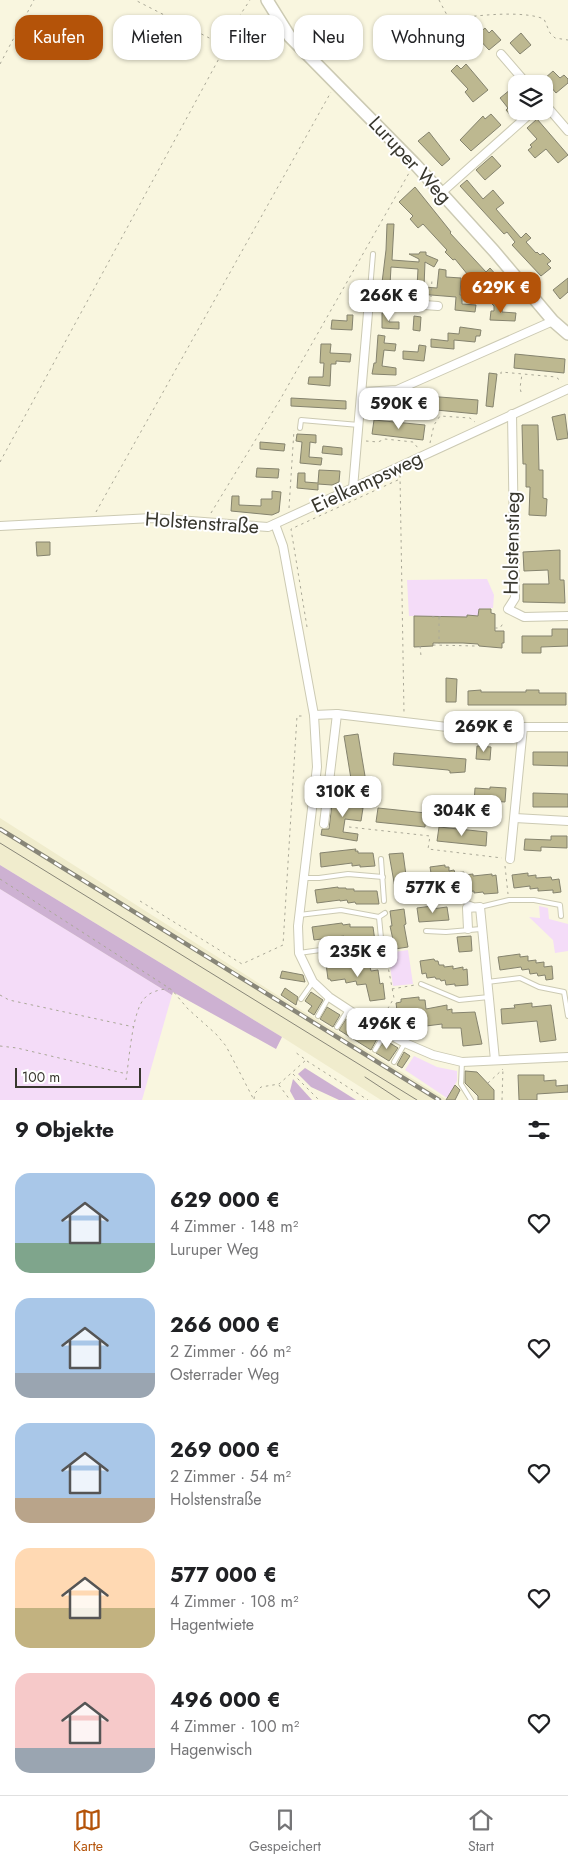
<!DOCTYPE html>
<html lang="de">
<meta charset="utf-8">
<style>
body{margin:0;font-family:Jost,sans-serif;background:#f6f6f6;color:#202124;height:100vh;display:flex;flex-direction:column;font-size:19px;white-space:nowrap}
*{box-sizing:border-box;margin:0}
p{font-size:16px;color:#757577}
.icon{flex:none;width:28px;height:28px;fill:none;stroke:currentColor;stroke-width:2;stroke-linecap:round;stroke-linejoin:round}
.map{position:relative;height:1100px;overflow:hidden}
.panel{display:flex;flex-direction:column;background:#fff;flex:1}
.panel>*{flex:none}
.guide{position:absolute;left:15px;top:15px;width:539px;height:45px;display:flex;gap:10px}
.buttons{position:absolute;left:508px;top:75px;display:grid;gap:10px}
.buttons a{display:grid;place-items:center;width:45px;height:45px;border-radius:10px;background:#fff;box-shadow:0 1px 4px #0004;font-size:25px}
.scale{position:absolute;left:15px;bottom:12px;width:126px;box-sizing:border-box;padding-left:5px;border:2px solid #38372e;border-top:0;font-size:14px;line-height:18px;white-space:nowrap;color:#38372e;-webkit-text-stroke:4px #fff;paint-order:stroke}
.price{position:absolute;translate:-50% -42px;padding:0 11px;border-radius:10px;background:#fff;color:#222;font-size:16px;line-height:32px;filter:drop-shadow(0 1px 2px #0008)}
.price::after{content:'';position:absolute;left:50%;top:30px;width:15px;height:11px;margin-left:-8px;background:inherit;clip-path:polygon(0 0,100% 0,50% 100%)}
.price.on{background:#b45309;color:#fff}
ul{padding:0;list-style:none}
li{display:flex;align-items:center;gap:15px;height:125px;padding:0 15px}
li span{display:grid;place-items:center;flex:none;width:140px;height:100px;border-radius:15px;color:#555}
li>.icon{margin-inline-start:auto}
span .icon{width:60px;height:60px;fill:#fffc;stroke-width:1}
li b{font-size:21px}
h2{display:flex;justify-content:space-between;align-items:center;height:60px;padding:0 15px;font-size:21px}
.tag{padding:0 18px;border-radius:15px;background:#fff;box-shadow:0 1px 4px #0004;font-size:18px;line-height:45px}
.tag.on{background:#b45309;color:#fff}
.menu{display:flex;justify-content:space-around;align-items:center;height:70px;border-top:1px solid #e0e0e0;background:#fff;font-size:14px;color:#757577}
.menu a{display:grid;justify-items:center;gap:2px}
.menu .on{color:#b45309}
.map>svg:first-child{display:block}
</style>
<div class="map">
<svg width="568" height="1100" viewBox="0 0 568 1100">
<rect width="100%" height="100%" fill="#f9f6df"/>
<path fill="#f0eccd" d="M0 818 277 995 447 1100H381L282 1037 0 865Z"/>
<g fill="#f4dcf8">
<path d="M487 579 494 595 493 608 479 609 478 616 440 618V616H409L407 580Z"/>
<path d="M0 889 172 995 142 1100H0Z"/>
<path d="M539 906 548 908 549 919 568 924V951L555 953 553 940 529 917 540 918Z"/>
<path d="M408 950 413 984 393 986 388 953Z"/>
<path d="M414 1056 437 1067 457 1071V1081L447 1098 405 1070Z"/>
</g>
<g fill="#cdb1d2">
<path d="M0 865 282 1037 276 1049 173 992 172 995 0 889Z"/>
<path d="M305 1068 356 1100H339L311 1087 298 1074Z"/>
<path d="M293 1079 312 1100H295L290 1091Z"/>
</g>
<g fill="#bdb890" stroke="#85836e" fill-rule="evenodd">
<path d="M485 28 489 33 492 30 501 40 489 50 476 36Z"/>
<path d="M521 33 531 45 520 54 510 43Z"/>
<path d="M466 64 488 90 473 102 465 92 468 89 451 71 457 65 461 69Z"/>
<path d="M553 71 560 78 564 75 568 79V83L556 93 544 79Z"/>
<path d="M516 85V113L512 117 506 110 508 108 500 98Z"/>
<path d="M491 114 501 125 471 151 460 140 483 116 485 119Z"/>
<path d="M537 119 568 155 558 163 546 149 535 158 528 150 532 147 530 145 537 139 527 128Z"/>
<path d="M429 132 450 159 442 166 418 141Z"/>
<path d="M492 156 501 166 485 180 476 170Z"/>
<path d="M467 180 483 199 493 190 504 203 496 209 521 238 526 233 531 238 526 242 536 253 537 252 540 255 543 253 551 261 547 264 551 268 541 276 512 245 515 242 507 232 504 234 460 186Z"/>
<path d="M415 187 451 232 450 233 486 272 490 268 498 277 481 291 455 259 453 260 445 252 447 250 423 224 418 228 410 219 413 216 399 202Z"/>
<path d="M387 224H394L392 260 419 262V259L409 254H419L420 252H426V255L438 260 434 267 425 262 424 287 437 288 439 269 446 270V277L461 278 460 295H462V304L476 305 475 312 455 310 456 297 381 291 386 250ZM391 267 418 269 417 287 390 285Z"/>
<path d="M568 278V292L560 299 553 290Z"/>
<path d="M491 303H503L502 312 516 313 515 321 490 320 491 311H494V306Z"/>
<path d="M382 313H389V322H399V329L382 328Z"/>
<path d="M347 315H353L352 330 331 329 332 320 347 321Z"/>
<path d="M414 316 421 317 420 331 413 330Z"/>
<path d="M460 327 481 330 480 336H476L475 342 454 340V349L431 347V339L448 341V333L459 334Z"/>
<path d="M378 335 385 336 384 343 396 344 395 351 384 350 382 366 396 368V375L372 374 374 363H376Z"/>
<path d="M321 344H331L330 353 351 354 350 362 336 361V364H331L330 386 308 384 309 377H323L324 363H320Z"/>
<path d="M419 345 426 346 424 361 403 359V351L418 352Z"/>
<path d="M515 354 565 359 564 373 514 368Z"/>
<path d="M489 373 497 374 493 407 486 406Z"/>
<path d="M427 396 478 400 477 414 426 409Z"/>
<path d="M291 398 346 401V409L291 406Z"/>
<path d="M565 414 568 438 557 440 552 417Z"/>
<path d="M374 420 425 425 423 440 372 434Z"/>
<path d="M522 425H538L539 470H543V498L547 499 546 516 529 515 530 487H526V464H523Z"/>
<path d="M297 434 316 435V443L310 442 309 457 322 458 321 465 300 463 302 442 296 441Z"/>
<path d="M260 442 285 444 284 451 260 449Z"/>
<path d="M323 446 342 448V455L322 453Z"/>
<path d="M257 468 279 469 278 478 256 477Z"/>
<path d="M319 470 340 471 339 482 332 485 318 484V490L297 488 298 473H305V482L318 483Z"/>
<path d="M272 491 281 492 279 512 272 515 231 511 232 496H239V505L261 506V499H272Z"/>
<path d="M36 542H50V555L37 556Z"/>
<path d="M560 550V580H564L565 603 523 602V584H549L548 570 524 571 523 552Z"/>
<path d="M479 609H491V613L495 614V631H504V643H502V648L479 646 478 644 463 643H433V646L414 647V616L467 617V615L478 616Z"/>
<path d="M552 629H568V646L541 647V653H522V636H552Z"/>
<path d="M446 678 457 679 456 702H446Z"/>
<path d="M481 690V692H526V690H539V693H566V705H468V691Z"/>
<path d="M358 734 366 782 352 785 344 736Z"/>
<path d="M477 746 491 747 490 760 476 759Z"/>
<path d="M533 752H568V766L533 765Z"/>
<path d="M394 753 466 759 465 772 450 773V771L448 770 393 765Z"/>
<path d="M490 787 506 788 505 802 490 801V804L474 803 475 788 490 789Z"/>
<path d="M533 793 568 794V807H533Z"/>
<path d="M333 796 357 799 356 807 363 808 361 821 345 819 343 832 358 834 357 841 321 835 322 829H329Z"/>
<path d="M378 808 426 813 425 827 376 822Z"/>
<path d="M439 827 487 832 486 846 437 841Z"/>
<path d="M551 836H567V848L541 847V851L524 850 525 839 551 840Z"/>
<path d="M356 849 355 851H358V853H373L375 866 360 867V865L352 866V863L321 867 320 853Z"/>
<path d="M403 853 406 875H407L408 882H410L411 897 397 899 389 854Z"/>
<path d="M445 865V867H449V871L454 870 455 873 464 872V875L473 874V876L492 874V876L496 875 498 893 484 894 483 892 474 893V891L465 892V890H456V886H451V884L446 885V883L437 884 436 879H432L430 867Z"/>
<path d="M528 873V876L536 875V878L551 877 552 880 559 879 561 892 553 893V890L538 891V888L530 889V886L514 888 512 875Z"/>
<path d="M338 887V888H346V889H354V891H377L379 904H356L355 902 348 903 347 900 340 901V900L317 903 315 890Z"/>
<path d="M432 906V909L447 907 449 920 419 922 417 908Z"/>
<path d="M404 909 406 924 404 925 408 947 395 949 390 926H392L390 911Z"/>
<path d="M342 923 343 925 350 924V927H373L375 941 352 940V938L344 939V936L314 940 312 927Z"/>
<path d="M471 936 472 951 459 952 457 937Z"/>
<path d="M520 954V957L528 956V961L536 960V963L544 962V967L552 966 553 979 546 980 545 975 538 976 537 973 530 974 529 969 522 970 521 967 500 970 498 957Z"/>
<path d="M434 959 435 961H438L439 965H444V967L453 966V969L463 967V970L467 969 468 985 455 986V984L446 985 445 980 441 981 440 979H436L435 977 427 978 426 973 422 974 420 961Z"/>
<path d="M345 961V963L350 962 351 966 356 965V968L370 967 371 971 378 970 380 984 383 983 385 999 370 1001 366 984 357 985 356 981 346 983 345 979 331 981 330 979H328L326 964Z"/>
<path d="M282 971 303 975 305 982 280 978Z"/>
<path d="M285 988 298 997 296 1005 281 995Z"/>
<path d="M311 992 323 1000 314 1015 308 1011 312 1006 305 1001Z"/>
<path d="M419 997V1000H425L426 1009 447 1005V1010L452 1009V1013L475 1012 482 1044 463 1046 461 1028H442V1024L426 1026 425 1018 414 1019V1016L398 1018 396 1003 401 1002V999Z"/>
<path d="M532 1003V1007L551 1005 556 1040 540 1042 537 1021 502 1024 501 1009 515 1008 514 1005Z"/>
<path d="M327 1007 340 1015 333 1027 320 1019Z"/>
<path d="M346 1019 378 1037 371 1050 339 1030Z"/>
<path d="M385 1040 398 1048 389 1061 376 1053Z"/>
<path d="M404 1052 410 1056 402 1068 397 1065Z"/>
<path d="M465 1071 477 1072 494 1090V1100H478V1096L465 1083Z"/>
<path d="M518 1075H544V1081L556 1080V1086L568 1085V1092L537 1094V1100H519Z"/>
<path d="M455 1085 460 1090 455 1100H446Z"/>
</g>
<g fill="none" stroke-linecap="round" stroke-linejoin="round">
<defs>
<g id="lane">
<path d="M369 301 373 254"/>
<path d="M300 428 301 420 359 425"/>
<path d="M381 859 384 901"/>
<path d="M304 878H319L348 874 383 877"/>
<path d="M440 892 473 905"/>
<path d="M480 907 509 900H534L560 905 561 916"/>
<path d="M299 915 341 910 379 917"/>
<path d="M426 931 446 932 481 929"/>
<path d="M299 953 342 947 360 952 382 949 379 917 385 913"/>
<path d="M487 982 520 978 539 987 564 992 568 1016"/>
<path d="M421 984 459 1000 489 997"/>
<path d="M301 999 313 982"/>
<path d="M318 1016 329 997"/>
<path d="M337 1027 348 1010"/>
<path d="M375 1050 385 1033"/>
<path d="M394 1062 405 1043"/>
<path d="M462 1062 461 1084 471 1100"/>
</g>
<g id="street">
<path d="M501 54 527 84"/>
<path d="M544 103 568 131"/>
<path d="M441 193 533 111"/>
<path d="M362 392 397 390 553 321"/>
<path d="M512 414 515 598 508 609 524 617 568 616"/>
<path d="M353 488 369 301 438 306"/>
<path d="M275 524 283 546 314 715 317 767 298 926 299 953 313 982 329 997 367 1022 405 1043 433 1055 462 1062 568 1057"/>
<path d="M0 526 152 518 268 527 568 389"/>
<path d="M314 715 337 714 447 727H568"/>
<path d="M515 818 568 821"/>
<path d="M324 824 337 714"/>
<path d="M510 859 523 727"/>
<path d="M468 929 467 908 480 907 495 1060"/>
</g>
<path id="secondary" d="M267 0 290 37 415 164 494 251 553 321 568 334"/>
</defs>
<use href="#lane" stroke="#cccab3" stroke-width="6"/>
<use href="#street" stroke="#cccab3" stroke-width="10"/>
<use href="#secondary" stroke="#cccab3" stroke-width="14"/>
<g stroke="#aaa897" stroke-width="1" stroke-dasharray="2.5 4" stroke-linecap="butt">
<path d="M439 0 448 17C458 20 467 17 476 16 495 14 527 12 544 19L550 33 555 38 568 40"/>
<path d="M221 44 250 0"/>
<path d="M0 64 34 0"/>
<path d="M431 297 432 279"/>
<path d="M501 374V372L556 377 562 382"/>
<path d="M521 392 520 388 522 374"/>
<path d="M366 441 378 442 385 439 413 442 418 448"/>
<path d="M430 443 434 425 440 416 470 418 475 422"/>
<path d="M0 462 222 53 221 44 135 0"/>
<path d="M400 475 404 713"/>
<path d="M289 508 294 430"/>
<path d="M96 512 331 92"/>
<path d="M211 513 281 398 409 173"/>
<path d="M432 617H443"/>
<path d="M439 617V644"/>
<path d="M307 627 291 529 400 479"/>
<path d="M495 628H500L504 622"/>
<path d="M433 645 475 646V644"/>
<path d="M420 646 421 656"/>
<path d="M349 827 430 836 428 849 502 858"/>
<path d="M505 866 508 894"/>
<path d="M0 879 172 990 188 1009 216 1034 226 1046 254 1100"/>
<path d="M140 901 242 964 283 945 297 716H304"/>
<path d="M392 989 415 985"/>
<path d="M0 995 9 1000 134 1027"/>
<path d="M381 1020 394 998 386 956"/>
<path d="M0 1046 17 1048 127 1074"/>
<path d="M307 1061 368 1100"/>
<path d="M293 1074 319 1100"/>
<path d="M126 1080C129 1062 132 1012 144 999 149 992 160 989 169 989"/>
<path d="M488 1083 503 1069"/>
<path d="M279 1085 290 1100"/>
<path d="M254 1099 255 1093 261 1087 279 1084 306 1060 295 1052"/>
<path d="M502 1100 503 1068"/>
</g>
<use href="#lane" stroke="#fff" stroke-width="4"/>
<use href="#street" stroke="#fff" stroke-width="8"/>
<use href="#secondary" stroke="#fff" stroke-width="11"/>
<g stroke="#888678" stroke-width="1">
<path d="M0 843 417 1100"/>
<path d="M365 1077 400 1100"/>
</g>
<defs>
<path id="rail" d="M0 829 439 1100"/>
</defs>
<use href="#rail" stroke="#888678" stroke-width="4.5"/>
<use href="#rail" stroke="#fff" stroke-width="2.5" stroke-dasharray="8" stroke-linecap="butt"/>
</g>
<g text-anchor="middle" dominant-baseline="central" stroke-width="4" stroke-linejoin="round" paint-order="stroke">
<g font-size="20" fill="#38372e" stroke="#fff">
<text transform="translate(410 160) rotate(47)">Luruper Weg</text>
<text transform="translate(367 482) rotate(-25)">Eielkampsweg</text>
<text transform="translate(202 523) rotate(4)">Holstenstraße</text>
<text transform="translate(512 543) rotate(-89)">Holstenstieg</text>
</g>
</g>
</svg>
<div class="buttons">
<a><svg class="icon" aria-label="layers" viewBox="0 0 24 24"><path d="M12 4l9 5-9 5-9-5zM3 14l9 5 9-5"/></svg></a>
</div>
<div class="scale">100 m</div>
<b class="price on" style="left:501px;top:314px">629K €</b>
<b class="price" style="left:389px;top:322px">266K €</b>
<b class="price" style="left:399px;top:430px">590K €</b>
<b class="price" style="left:484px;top:753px">269K €</b>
<b class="price" style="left:343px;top:818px">310K €</b>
<b class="price" style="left:462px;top:837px">304K €</b>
<b class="price" style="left:433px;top:914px">577K €</b>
<b class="price" style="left:358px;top:978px">235K €</b>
<b class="price" style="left:387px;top:1050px">496K €</b>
<div class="guide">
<a class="tag on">Kaufen</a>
<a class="tag">Mieten</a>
<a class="tag">Filter</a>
<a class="tag">Neu</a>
<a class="tag">Wohnung</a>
</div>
</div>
<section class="panel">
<h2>9 Objekte<svg class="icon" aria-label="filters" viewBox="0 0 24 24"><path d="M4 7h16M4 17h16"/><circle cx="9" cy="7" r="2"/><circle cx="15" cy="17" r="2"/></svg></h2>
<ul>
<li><span style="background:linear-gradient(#a9c7e8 70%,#7fa58c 0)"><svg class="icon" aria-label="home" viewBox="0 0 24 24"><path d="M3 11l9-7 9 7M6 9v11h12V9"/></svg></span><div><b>629 000 €</b><p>4 Zimmer · 148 m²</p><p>Luruper Weg</p></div><svg class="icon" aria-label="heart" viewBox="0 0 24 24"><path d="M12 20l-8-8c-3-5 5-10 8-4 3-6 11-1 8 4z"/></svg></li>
<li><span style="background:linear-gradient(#a9c7e8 75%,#9aa5b1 0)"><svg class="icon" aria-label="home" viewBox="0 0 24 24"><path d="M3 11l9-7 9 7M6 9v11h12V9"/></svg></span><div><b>266 000 €</b><p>2 Zimmer · 66 m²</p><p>Osterrader Weg</p></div><svg class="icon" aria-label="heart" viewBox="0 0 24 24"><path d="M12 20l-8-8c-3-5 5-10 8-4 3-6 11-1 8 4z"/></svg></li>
<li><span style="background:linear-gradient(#a9c7e8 75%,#b9a48a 0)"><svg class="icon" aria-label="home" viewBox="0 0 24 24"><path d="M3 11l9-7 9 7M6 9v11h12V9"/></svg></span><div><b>269 000 €</b><p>2 Zimmer · 54 m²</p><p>Holstenstraße</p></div><svg class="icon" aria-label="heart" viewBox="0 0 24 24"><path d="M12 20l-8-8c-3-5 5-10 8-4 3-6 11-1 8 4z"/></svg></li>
<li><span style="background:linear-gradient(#ffd9b3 60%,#c2b280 0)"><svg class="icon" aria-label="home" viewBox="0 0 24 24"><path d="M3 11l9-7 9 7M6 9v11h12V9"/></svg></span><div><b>577 000 €</b><p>4 Zimmer · 108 m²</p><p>Hagentwiete</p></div><svg class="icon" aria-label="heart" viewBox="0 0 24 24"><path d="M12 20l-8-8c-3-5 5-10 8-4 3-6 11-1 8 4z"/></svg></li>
<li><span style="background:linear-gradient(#f6c9c9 75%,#9aa5b1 0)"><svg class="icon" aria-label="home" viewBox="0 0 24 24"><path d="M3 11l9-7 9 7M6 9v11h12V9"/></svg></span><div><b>496 000 €</b><p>4 Zimmer · 100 m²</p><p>Hagenwisch</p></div><svg class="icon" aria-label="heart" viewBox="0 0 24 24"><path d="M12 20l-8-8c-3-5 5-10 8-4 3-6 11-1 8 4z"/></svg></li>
</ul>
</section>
<nav class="menu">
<a class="on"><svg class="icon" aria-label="map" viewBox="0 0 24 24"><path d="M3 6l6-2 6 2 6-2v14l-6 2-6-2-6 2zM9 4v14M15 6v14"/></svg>Karte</a>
<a><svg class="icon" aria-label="saved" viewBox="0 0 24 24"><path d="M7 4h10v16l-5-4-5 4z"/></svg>Gespeichert</a>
<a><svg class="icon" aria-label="home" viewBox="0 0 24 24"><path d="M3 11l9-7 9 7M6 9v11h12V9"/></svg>Start</a>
</nav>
